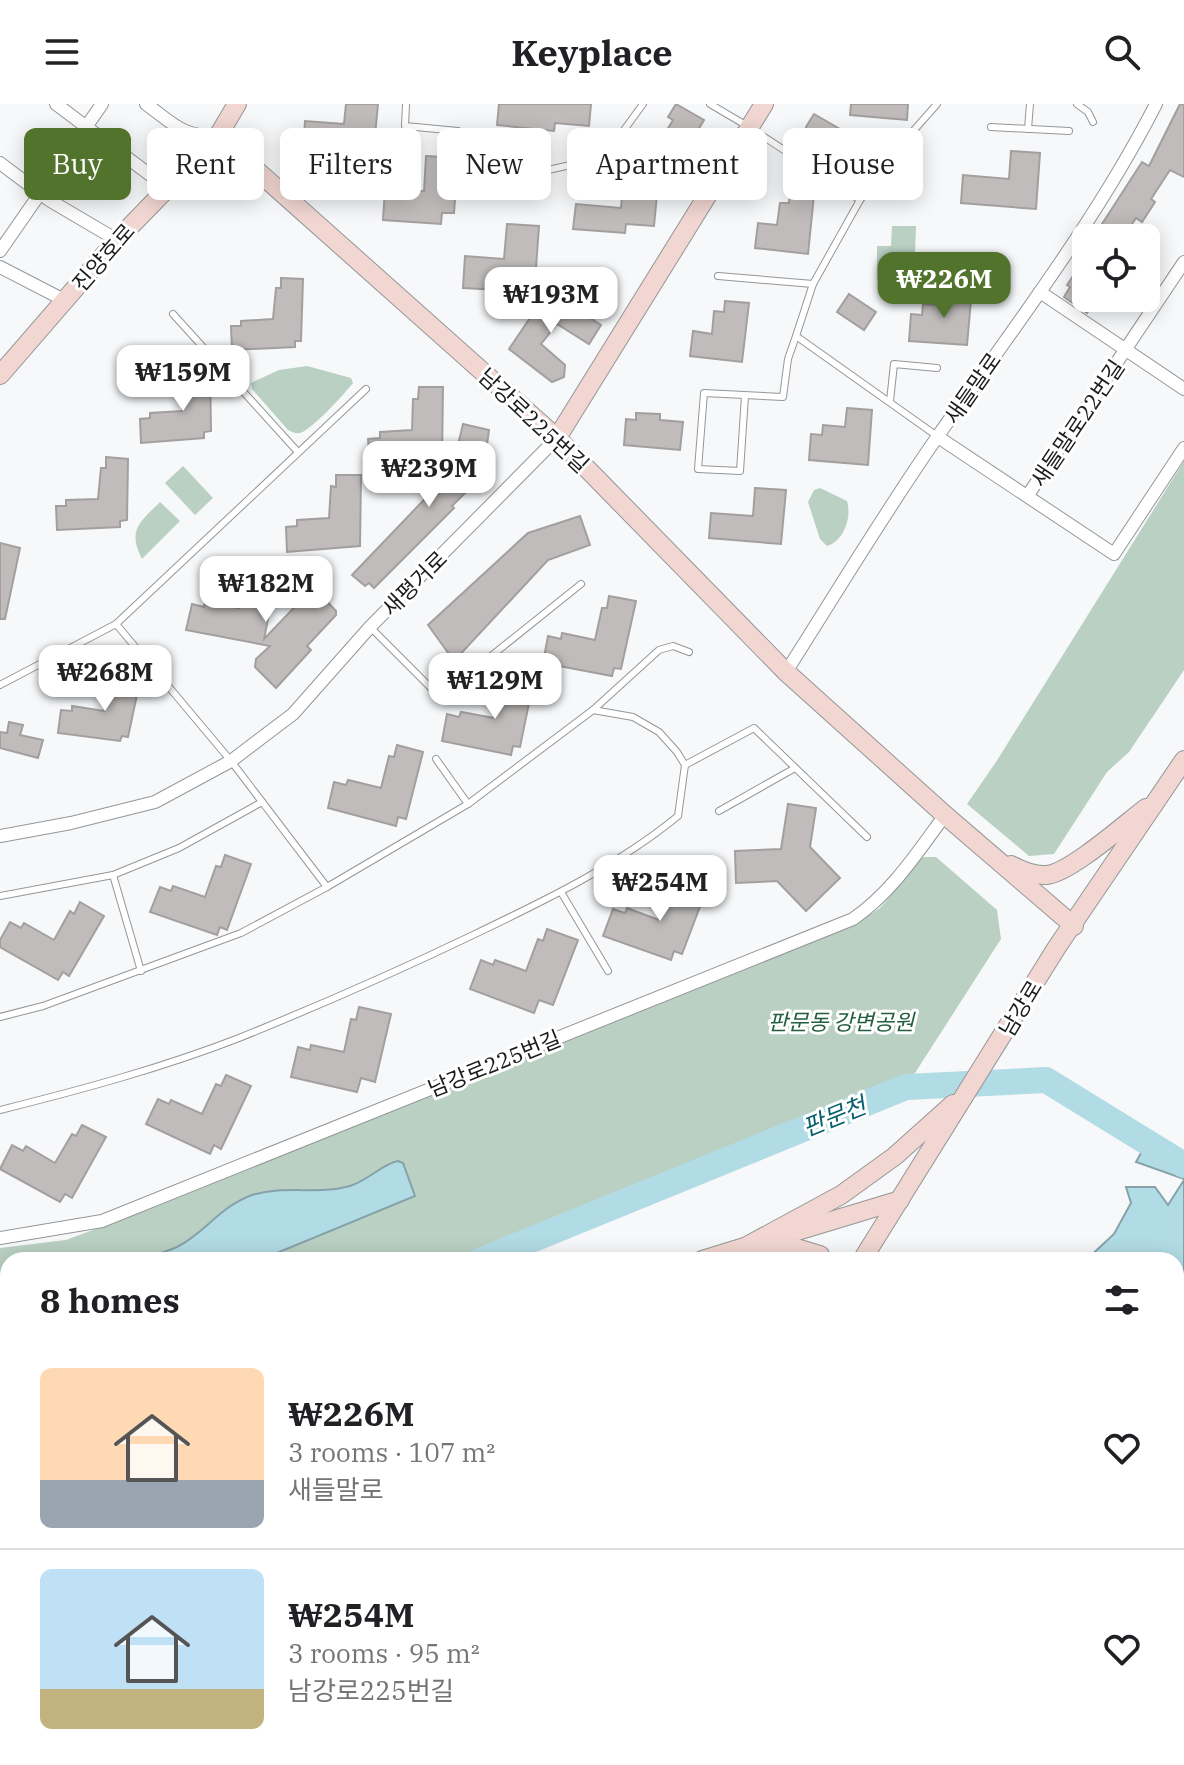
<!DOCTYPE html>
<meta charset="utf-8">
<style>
body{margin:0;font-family:"IBM Plex Serif","Noto Sans KR",serif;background:#f2f2f2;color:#202124;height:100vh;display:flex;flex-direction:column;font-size:30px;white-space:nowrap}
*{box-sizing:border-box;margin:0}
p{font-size:26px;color:#757577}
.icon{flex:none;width:44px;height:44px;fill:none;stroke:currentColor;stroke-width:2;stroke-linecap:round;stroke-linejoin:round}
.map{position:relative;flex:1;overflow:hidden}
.details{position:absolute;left:0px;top:1148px;width:1184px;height:514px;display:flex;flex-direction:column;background:#fff;border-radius:24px 24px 0 0;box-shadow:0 4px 20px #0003}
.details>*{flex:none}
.top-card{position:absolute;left:24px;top:24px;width:1136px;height:72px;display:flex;gap:16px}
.buttons{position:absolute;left:1072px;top:120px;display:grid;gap:16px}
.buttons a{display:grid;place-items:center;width:88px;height:88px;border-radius:12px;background:#fff;box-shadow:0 4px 20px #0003;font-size:40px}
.price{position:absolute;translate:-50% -68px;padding:0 18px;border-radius:16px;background:#fff;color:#222;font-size:26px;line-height:52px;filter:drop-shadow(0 2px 4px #0008)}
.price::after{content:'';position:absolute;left:50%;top:48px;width:24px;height:18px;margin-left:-12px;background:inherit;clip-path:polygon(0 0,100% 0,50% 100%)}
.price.current{background:#51732b;color:#fff}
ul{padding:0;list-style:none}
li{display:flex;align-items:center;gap:24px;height:200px;padding:0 40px}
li+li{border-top:2px solid #e0e0e0}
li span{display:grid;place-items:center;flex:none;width:224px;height:160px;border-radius:12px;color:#555}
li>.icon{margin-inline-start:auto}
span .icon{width:96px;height:96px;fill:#fffc;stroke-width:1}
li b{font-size:34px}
h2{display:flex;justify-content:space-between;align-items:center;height:96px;padding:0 40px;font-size:34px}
.chip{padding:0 28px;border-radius:12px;background:#fff;box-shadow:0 4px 20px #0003;font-size:28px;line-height:72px}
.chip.current{background:#51732b;color:#fff}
header{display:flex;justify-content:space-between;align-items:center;height:104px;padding:0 40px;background:#fff;font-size:36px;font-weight:700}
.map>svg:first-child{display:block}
</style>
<header><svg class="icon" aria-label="menu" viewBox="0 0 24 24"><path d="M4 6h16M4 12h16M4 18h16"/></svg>Keyplace<svg class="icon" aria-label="search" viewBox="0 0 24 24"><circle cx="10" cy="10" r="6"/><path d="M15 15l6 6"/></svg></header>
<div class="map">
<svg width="1184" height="1661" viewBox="0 0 1184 1661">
<rect width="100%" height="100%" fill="#f6f8fa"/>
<g fill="#b9d0c3">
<path d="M892 122H916L914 176 877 175V142H891Z"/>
<path d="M307 262 351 274 353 279C344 290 313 325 300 329 295 330 293 328 288 326L252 285 251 279 279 266Z"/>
<path d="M1184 357V566L1129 648 1107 668 1054 750 1029 752 967 700 996 658Z"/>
<path d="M183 362 213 394 195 411 165 379Z"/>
<path d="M820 384 847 397C852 413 844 437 827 442L820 435 808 398 814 386Z"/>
<path d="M160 398 180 417 142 455C127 426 140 418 160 398Z"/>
<path d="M923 753H936L997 806 1001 835 906 983 461 1156H8V1281L0 1282V1144L66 1136 155 1103 860 817 880 804Z"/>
</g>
<g fill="#b2dce5" stroke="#85a2a9" stroke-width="2">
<path d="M1146 1040 1170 1058H1184V1075L1136 1058Z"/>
<path d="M398 1057 403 1059 415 1092 260 1156H80C116 1149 140 1160 177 1143 205 1129 219 1103 252 1091 285 1081 318 1091 350 1082 367 1077 384 1059 398 1057Z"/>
<path d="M1184 1076V1661H793L798 1654H1176V1156H1086L1114 1130 1131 1099 1126 1083H1155L1168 1101Z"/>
</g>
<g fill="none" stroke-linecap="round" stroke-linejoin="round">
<g stroke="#b2dce5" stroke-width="26">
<path d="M482 1156 906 983 1046 976 1184 1061"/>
<path d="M0 1297 8 1296"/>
</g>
</g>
<g fill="#c0bcbc" stroke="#a29f9e" stroke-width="2">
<path d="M346 0H378L374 42 362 41 361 52 303 48 305 17 344 20Z"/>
<path d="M499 0H591L589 22 555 19 554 27 497 21Z"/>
<path d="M676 0 704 16 676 63 653 49 673 16 668 13Z"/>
<path d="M851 0H908L907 16 850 11Z"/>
<path d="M1180 0H1184V73L1170 66 1151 95 1155 98 1142 118 1136 114 1123 134H1093L1142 58 1149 62Z"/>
<path d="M814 10 852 32 838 55 807 36 806 23Z"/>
<path d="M1011 47 1040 49 1036 105 961 99 963 71 1009 75Z"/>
<path d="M426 52 458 54 454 109H442L441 120 383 116 385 85 424 87Z"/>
<path d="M623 77 658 80 654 122 626 120 625 129 573 125 576 100 621 104Z"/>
<path d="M790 89 814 91 808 150 755 144 758 119 777 121 780 99H789Z"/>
<path d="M507 120 539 122 535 177 523 176 522 187 463 184 465 152 504 155Z"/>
<path d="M1086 153V194H1097L1087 209 1064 193 1070 183 1067 181Z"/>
<path d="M281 174 303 175 301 237H295V243L232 246 231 222H241V217L273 215 276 184H281Z"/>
<path d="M947 183 972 185 967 241 909 237 911 210 922 211 923 200 945 202Z"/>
<path d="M548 187 601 221 589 240 557 220 541 240 565 261 564 273 552 278 509 245Z"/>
<path d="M849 190 876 208 864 226 837 208Z"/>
<path d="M725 197 749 199 742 258 690 252 693 227 712 230 714 207 724 208Z"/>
<path d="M188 265H210L211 327 204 328V334L141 339 140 315 150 314V309L182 307 184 275H189Z"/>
<path d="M419 283H443L442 354 370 360 368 335 380 334V328L412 326 413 295H418Z"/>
<path d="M847 304 872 306 868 361 809 356 811 330 822 331 823 321 845 323Z"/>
<path d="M636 309 660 310V316L683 318 680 346 624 341 626 315 636 316Z"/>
<path d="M463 320 489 326 482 376H478L452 402 454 404 374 484 369 479 365 482 352 471 442 377V386L447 387 452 367 466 353 455 354Z"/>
<path d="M106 353 128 355 127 416 120 417V423L57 426 56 402H66V396L98 395 101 364H106Z"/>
<path d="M336 371H361L360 442 287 448 286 423 297 422V416L329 414 331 382 336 383Z"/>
<path d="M755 384 786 386 781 440 709 434 711 409 753 412Z"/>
<path d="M580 412 590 441 548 456 454 557 428 521 528 429Z"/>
<path d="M0 439 20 444 5 515H0Z"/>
<path d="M252 460 278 466 264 535 311 486 317 487 336 507V511L307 542 311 546 276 584 255 563 256 555 270 542 186 526 192 500 204 503 205 498 239 504 245 472 250 473Z"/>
<path d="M609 492 636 497 621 565 614 564 612 572 543 559 548 532 561 535 562 529 595 536 602 504H607Z"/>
<path d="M119 567 141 572 128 633 122 632 120 637 58 629 61 606 72 607V602L104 607 113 576 117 577Z"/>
<path d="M508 570 534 575 520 643 513 642 511 651 442 637 447 610 459 613 461 608 494 614 501 582 505 583Z"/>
<path d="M9 618 23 621 20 631 43 636 38 654 0 644V628L7 629Z"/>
<path d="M397 641 423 648 406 715 398 713 396 722 328 704 334 678 346 681 348 676 381 684 389 652 394 653Z"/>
<path d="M788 700 816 704 810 743 840 774 806 807 777 777 736 779 735 747 781 745Z"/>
<path d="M225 751 251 760 227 826 220 823 217 831 150 808 160 783 171 787 173 782 205 793 216 762 221 763Z"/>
<path d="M679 774 707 784 682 850 674 847 671 856 603 832 613 805 625 809 627 804 659 816 670 784 675 786Z"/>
<path d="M80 798 104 812 69 872 63 868 58 876 0 843V836L10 818 21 824 24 819 54 836 70 807 74 810Z"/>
<path d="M547 825 578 836 553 901 539 896 534 909 470 885 481 856 493 861 495 856 526 867 538 835 543 837Z"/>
<path d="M359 903 391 910 375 978 361 974 357 988 291 973 298 943 310 946 311 941 344 948 351 915 356 916Z"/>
<path d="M226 971 251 982 221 1045 214 1041 210 1050 146 1020 158 995 169 1000 171 996 202 1010 216 980 221 982Z"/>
<path d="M82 1021 106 1033 72 1094 65 1090 60 1098 0 1065 12 1041 23 1047 26 1042 55 1059 72 1030 76 1032Z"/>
</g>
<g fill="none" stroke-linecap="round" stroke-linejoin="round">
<defs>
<g id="lane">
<path d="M406 0 405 22 458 27 486 53 508 66 530 70 584 58 616 37 643 0"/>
<path d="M710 0 749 23 860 96 900 42 937 0"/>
<path d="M1077 0 1088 8 1093 18"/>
<path d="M991 23 1069 27"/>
<path d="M1028 25 1030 0"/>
<path d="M833 77 860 39"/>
<path d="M860 96 813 180 796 232 937 332"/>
<path d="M718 172 813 180"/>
<path d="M173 210 297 347"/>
<path d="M745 292 740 367 698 365 704 289 783 293 788 255 796 232"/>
<path d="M890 297 894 260 937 264"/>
<path d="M370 523 440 593 581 480"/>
<path d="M0 581 116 520"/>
<path d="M593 606 659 546 673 542 689 548"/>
<path d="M436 655 468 700"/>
<path d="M685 661 754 624 867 733"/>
<path d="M719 707 795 664"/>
<path d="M113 771 141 867"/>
<path d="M327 783 231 657 116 520 366 285"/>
<path d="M561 788 608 867"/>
<path d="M0 792 113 771 179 744 262 698"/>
<path d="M0 913 43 902 241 829 327 783 468 700 593 606 633 613 659 628 677 648 685 661 678 712C617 762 544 797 473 831 396 868 318 902 239 934 162 964 80 986 0 1006"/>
</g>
<g id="street">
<path d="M56 0 166 83"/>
<path d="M146 0C174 20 182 33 218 32"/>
<path d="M0 59 49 96 117 136"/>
<path d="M0 147 102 0"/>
<path d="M0 163 66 197"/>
<path d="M1040 188 1184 285"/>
<path d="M938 333 1114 450 1184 344"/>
<path d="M1028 391 1184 158"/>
<path d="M786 568C837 488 886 406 940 329 1015 222 1096 117 1156 0"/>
<path d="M0 732 71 719 155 698 231 657 293 610 370 523 557 334"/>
<path d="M0 1134 102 1117 853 815C892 788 917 749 945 711"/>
<path d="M0 1574 8 1571"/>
<path d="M57 1661V1654"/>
</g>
<g id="secondary">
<path d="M218 32 557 334 786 568 945 711 1074 822"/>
<path d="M0 271 117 136 218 32 237 0"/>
<path d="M557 334 764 0"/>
<path d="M1011 761C1023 767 1034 772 1047 771 1070 769 1126 719 1146 704"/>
<path d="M781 1132 900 1096"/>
<path d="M745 1143 841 1091 895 1052 953 1000"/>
<path d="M748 1143 790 1142 820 1151 822 1156"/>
<path d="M702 1156 757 1139"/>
<path d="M862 1156 1057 843 1184 656"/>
<path d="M0 1350 8 1348"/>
<path d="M539 1661 544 1654"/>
</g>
</defs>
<use href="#lane" stroke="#949698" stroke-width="8"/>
<use href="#street" stroke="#949698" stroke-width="14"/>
<use href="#secondary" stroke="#949698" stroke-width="20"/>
<use href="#lane" stroke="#fff" stroke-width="6"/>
<use href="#street" stroke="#fff" stroke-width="12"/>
<use href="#secondary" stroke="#f1d6d1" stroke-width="18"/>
</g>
<g text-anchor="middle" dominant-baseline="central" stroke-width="6" stroke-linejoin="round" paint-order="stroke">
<g font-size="22" fill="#1b1c1d" stroke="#fff">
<text transform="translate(103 153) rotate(-49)">진양호로</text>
<text transform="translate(972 284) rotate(-55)">새들말로</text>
<text transform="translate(534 316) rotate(43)">남강로225번길</text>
<text transform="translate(1077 319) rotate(-56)">새들말로22번길</text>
<text transform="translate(414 479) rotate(-45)">새평거로</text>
<text transform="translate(1020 904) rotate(-59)">남강로</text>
<text transform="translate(494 959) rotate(-22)">남강로225번길</text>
</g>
<g font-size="22" font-style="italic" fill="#235e43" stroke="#fff">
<text x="841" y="917">판문동 강변공원</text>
</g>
<g font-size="24" font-style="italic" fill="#065f6d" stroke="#fff">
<text transform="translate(834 1012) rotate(-22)">판문천</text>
</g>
</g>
</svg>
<div class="buttons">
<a><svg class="icon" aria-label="locate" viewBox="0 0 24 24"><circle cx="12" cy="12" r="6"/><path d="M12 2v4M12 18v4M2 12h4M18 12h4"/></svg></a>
</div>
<b class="price current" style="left:944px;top:216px">₩226M</b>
<b class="price" style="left:551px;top:231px">₩193M</b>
<b class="price" style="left:183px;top:309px">₩159M</b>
<b class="price" style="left:429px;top:405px">₩239M</b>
<b class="price" style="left:266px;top:520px">₩182M</b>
<b class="price" style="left:105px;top:609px">₩268M</b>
<b class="price" style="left:495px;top:617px">₩129M</b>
<b class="price" style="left:660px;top:819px">₩254M</b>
<div class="top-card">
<a class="chip current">Buy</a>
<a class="chip">Rent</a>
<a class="chip">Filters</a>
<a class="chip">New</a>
<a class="chip">Apartment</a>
<a class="chip">House</a>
</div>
<section class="details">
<h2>8 homes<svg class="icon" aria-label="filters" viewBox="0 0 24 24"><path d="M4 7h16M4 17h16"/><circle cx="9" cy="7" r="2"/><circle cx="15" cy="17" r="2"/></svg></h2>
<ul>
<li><span style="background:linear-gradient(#ffd9b3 70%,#9aa5b1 0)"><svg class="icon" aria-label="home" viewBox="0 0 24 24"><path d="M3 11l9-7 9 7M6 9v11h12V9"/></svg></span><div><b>₩226M</b><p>3 rooms · 107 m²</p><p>새들말로</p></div><svg class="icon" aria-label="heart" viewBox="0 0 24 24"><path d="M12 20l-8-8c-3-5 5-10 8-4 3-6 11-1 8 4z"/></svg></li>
<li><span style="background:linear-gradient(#bfe0f5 75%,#c2b280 0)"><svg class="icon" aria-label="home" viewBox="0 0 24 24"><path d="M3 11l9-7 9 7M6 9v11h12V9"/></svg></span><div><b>₩254M</b><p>3 rooms · 95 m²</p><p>남강로225번길</p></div><svg class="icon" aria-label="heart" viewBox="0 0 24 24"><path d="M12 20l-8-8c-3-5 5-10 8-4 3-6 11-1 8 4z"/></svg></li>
</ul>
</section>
</div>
